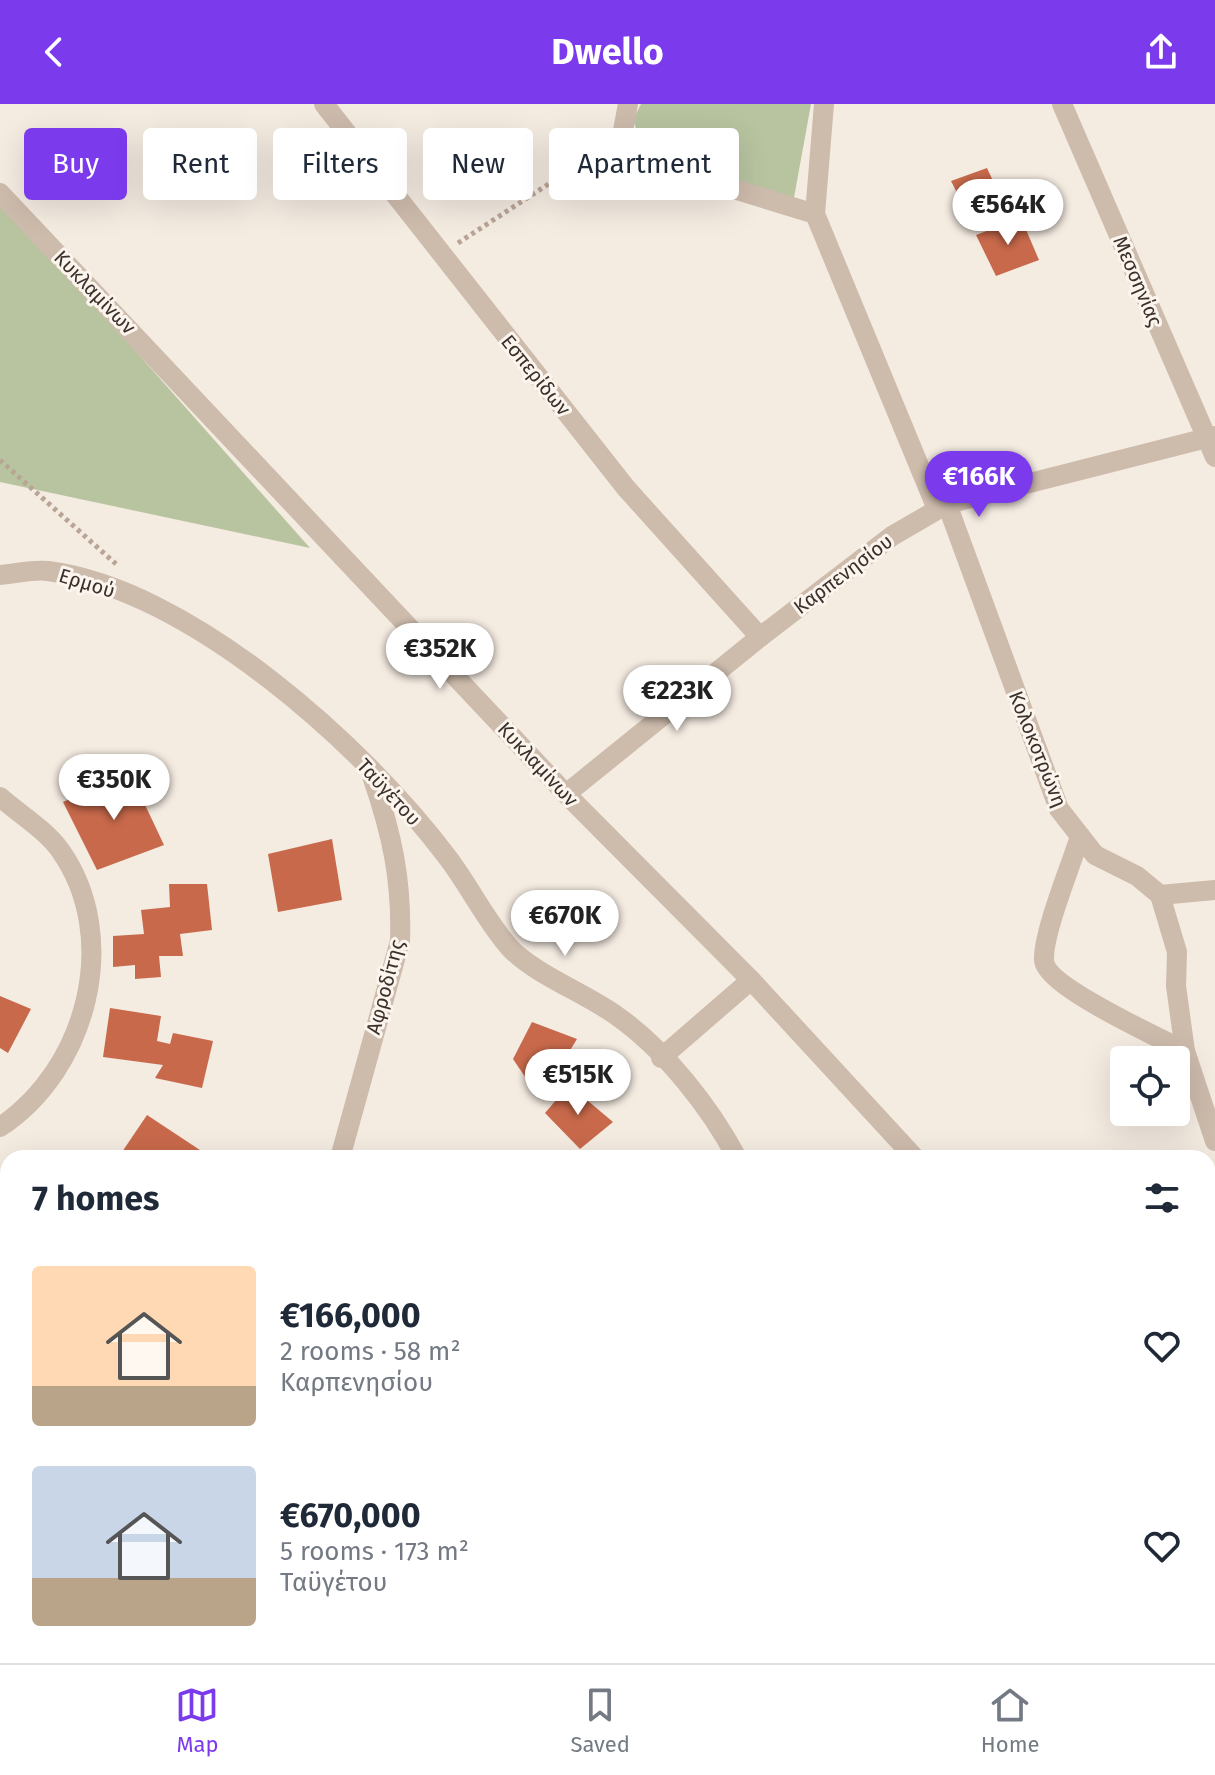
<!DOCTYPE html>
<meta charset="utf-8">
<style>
body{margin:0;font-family:"Fira Sans",sans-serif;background:#f2f2f3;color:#1f2937;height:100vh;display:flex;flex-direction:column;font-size:30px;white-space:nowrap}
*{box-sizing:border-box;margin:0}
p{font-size:26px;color:#747a83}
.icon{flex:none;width:44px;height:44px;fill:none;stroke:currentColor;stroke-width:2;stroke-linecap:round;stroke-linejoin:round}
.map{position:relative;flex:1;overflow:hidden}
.panel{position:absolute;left:0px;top:1046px;width:1216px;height:514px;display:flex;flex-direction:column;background:#fff;border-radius:24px 24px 0 0;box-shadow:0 8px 32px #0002}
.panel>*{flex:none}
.guide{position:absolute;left:24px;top:24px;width:800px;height:72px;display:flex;gap:16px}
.tools{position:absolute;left:1110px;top:942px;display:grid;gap:16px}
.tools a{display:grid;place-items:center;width:80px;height:80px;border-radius:8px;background:#fff;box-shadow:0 8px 32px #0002;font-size:40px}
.price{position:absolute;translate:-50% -68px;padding:0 18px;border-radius:28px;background:#fff;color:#222;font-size:26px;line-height:52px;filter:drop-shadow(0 2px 4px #0008)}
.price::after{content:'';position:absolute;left:50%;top:48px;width:24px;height:18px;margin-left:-12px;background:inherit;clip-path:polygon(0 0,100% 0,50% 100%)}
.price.active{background:#7c3aed;color:#fff}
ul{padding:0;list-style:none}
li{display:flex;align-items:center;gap:24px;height:200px;padding:0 32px}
li span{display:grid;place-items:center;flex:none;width:224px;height:160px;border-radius:8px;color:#555}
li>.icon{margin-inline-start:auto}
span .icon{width:96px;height:96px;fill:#fffc;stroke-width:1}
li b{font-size:34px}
h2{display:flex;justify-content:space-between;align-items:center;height:96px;padding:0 32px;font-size:34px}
.pill{padding:0 28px;border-radius:8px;background:#fff;box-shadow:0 8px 32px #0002;font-size:28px;line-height:72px}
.pill.active{background:#7c3aed;color:#fff}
header{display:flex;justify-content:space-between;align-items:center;height:104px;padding:0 32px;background:#7c3aed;color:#fff;font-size:36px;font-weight:700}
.tab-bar{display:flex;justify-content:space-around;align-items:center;height:112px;border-top:2px solid #e0e1e3;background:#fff;font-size:22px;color:#747a83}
.tab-bar a{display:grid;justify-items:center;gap:4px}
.tab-bar .active{color:#7c3aed}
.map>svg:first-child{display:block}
</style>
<header><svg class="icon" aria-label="back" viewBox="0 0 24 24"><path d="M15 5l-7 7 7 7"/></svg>Dwello<svg class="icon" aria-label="share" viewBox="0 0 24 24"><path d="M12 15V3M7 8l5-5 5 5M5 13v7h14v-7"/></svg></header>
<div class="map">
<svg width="1215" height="1559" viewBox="0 0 1215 1559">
<rect width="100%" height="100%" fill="#f4ebe1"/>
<g fill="#b8c4a0">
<path d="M641 0H811L793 99 641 38 633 16Z"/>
<path d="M0 94 310 444 0 378Z"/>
<path d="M1215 1236V1559H753L771 1552H1208V1241Z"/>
</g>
<g fill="#c8694b">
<path d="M987 64 1009 111 974 122 951 77Z"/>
<path d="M1021 114 1039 156 996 172 976 131Z"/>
<path d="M130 669 164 741 97 766 63 698Z"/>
<path d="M332 735 342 796 278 808 268 750Z"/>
<path d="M169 780H207L212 826 180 830 183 852H159L161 873 135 875V861L113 863V832L144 830 141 806 170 803Z"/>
<path d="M0 892 31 905 8 949 0 944Z"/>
<path d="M110 904 161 912 157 937 170 940 173 929 213 937 202 984 155 974 163 961 103 953Z"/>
<path d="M532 918 577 935 540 995 513 955Z"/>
<path d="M569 981 613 1018 580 1045 545 1009Z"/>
<path d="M147 1011 212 1054H124L120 1051Z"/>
<path d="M8 1083V1131L0 1134V1087Z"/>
<path d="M241 1552H273L263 1559H244Z"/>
</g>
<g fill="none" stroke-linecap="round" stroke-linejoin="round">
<g stroke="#b9a596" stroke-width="5" stroke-dasharray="4 4" stroke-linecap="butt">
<path d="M458 139 604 44"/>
<path d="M0 356 116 460"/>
</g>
<g stroke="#cdbbac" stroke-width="20">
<path d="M324 0 626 384 760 533"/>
<path d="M628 0 622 32 643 57 815 110"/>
<path d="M824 0 815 110 937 405"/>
<path d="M1062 0 1215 353"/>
<path d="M0 89 566 690 751 876 915 1054"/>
<path d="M947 400 1059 705 1095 751 1137 772 1160 791 1177 848 1176 882 1185 947 1215 1037"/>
<path d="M0 471C15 470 33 465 48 467 190 485 365 643 448 754 470 783 486 817 510 844 534 870 587 890 617 912 665 946 710 1003 737 1054"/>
<path d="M566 690 760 533 892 432 947 400 1215 332"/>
<path d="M0 693C18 709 46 726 60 746 122 833 87 966 0 1023"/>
<path d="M1080 732C1071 762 1043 828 1044 856 1045 882 1160 934 1185 947"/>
<path d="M1160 791 1215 786"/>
<path d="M661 954 751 876"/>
<path d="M340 1054 400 837C402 776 392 730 372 672"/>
<path d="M1208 1427 1215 1416"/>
<path d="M0 1456 8 1454"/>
<path d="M991 1552 997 1559"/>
<path d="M695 1559 713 1552"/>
<path d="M1119 1559 1124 1552"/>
</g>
</g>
<g text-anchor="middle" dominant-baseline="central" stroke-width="6" stroke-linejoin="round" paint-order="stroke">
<g font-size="20" fill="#3b302b" stroke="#fbf5ee">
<text transform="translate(1138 177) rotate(67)">Μεσσηνίας</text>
<text transform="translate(95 188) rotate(46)">Κυκλαμίνων</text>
<text transform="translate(536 271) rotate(51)">Εσπερίδων</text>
<text transform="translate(843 470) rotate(-37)">Καρπενησίου</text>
<text transform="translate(87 479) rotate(17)">Ερμού</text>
<text transform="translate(1038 645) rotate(68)">Κολοκοτρώνη</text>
<text transform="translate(538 660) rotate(47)">Κυκλαμίνων</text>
<text transform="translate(389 688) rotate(47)">Ταϋγέτου</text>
<text transform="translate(385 883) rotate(-75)">Αφροδίτης</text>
</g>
</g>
</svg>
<div class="tools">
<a><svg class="icon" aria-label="locate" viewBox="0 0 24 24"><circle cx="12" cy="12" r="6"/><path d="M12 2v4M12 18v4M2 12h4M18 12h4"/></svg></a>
</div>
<b class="price" style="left:1008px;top:143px">€564K</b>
<b class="price active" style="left:979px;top:415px">€166K</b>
<b class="price" style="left:440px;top:587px">€352K</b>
<b class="price" style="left:677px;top:629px">€223K</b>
<b class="price" style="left:114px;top:718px">€350K</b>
<b class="price" style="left:565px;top:854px">€670K</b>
<b class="price" style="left:578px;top:1013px">€515K</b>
<div class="guide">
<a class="pill active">Buy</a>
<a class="pill">Rent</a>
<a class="pill">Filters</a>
<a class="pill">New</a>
<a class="pill">Apartment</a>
</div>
<section class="panel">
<h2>7 homes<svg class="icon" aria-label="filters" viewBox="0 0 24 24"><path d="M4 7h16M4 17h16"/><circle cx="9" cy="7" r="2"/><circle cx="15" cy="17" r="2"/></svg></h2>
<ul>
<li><span style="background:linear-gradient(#ffd9b3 75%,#b9a48a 0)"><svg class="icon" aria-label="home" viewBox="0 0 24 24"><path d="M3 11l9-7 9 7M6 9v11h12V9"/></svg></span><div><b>€166,000</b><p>2 rooms · 58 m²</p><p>Καρπενησίου</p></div><svg class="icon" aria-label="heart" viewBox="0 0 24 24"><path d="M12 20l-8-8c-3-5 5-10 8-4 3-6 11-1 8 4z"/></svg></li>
<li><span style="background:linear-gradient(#c9d6e8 70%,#b9a48a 0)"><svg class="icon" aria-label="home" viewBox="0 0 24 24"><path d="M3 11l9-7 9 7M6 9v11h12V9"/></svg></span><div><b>€670,000</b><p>5 rooms · 173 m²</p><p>Ταϋγέτου</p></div><svg class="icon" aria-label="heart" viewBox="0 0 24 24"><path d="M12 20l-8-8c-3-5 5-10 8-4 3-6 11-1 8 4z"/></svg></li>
</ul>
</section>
</div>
<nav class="tab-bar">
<a class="active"><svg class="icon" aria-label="map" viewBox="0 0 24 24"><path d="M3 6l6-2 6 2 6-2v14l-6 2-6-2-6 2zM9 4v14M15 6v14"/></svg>Map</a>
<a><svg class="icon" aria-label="saved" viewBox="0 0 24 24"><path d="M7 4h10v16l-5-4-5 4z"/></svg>Saved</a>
<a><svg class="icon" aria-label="home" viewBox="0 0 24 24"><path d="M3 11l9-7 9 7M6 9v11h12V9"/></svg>Home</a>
</nav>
